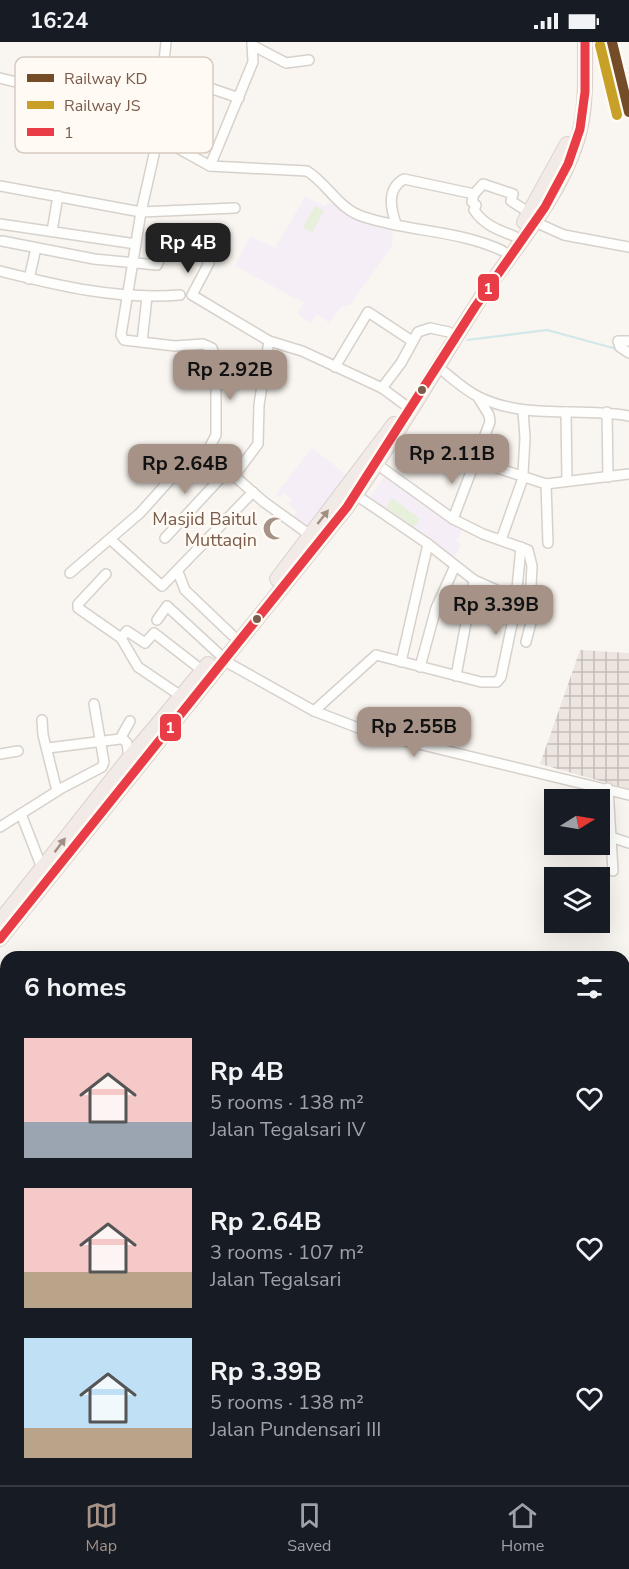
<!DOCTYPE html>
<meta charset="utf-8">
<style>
body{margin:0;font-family:"Nunito Sans",sans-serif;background:#242831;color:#f1f3f6;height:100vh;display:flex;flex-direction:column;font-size:22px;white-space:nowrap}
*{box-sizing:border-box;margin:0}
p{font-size:20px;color:#9ea1a6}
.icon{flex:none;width:33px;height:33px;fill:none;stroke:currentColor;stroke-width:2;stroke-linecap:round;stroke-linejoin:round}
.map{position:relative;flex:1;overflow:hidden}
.side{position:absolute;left:0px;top:909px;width:630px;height:534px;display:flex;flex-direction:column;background:#171b24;border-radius:18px 18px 0 0;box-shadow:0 6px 24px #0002}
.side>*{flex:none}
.needle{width:39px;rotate:79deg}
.controls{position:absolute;left:544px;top:747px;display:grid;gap:12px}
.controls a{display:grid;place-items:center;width:66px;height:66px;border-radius:0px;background:#171b24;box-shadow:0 6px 24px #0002;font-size:30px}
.price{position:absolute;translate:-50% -51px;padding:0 14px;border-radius:12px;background:#a69286;color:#111;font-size:20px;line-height:39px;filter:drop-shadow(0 2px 3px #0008)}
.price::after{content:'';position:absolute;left:50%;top:36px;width:18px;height:14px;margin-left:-9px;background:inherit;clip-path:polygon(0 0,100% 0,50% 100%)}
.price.active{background:#222;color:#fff}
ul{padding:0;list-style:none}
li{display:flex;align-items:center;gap:18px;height:150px;padding:0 24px}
li span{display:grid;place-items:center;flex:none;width:168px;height:120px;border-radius:0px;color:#555}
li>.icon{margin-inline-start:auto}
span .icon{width:72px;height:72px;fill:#fffc;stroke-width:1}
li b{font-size:26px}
h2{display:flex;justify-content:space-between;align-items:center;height:72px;padding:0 24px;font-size:26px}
.status{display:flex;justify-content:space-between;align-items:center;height:42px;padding:0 30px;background:#171b24;direction:ltr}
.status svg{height:16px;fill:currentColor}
.dock{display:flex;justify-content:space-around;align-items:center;height:84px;border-top:2px solid #363941;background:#171b24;font-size:16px;color:#9ea1a6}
.dock a{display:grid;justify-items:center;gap:3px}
.dock .active{color:#a69286}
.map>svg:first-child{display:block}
</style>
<div class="status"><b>16:24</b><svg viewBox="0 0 49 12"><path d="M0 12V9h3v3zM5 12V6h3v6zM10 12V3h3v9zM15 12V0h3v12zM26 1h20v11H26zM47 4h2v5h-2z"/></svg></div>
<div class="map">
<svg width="629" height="1443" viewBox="0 0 629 1443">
<defs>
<pattern id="industrial-grid" width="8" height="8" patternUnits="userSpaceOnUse" patternTransform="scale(1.5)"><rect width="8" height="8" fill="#ede5e0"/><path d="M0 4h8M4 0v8" fill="none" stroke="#c5bdb8"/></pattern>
</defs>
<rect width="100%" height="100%" fill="#f9f5f0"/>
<path fill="url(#industrial-grid)" d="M580 608 629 611V747L540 722Z"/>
<g fill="#f6eef6">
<path d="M305 155 325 164 329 160 372 182 393 186 392 204 350 263 341 265 329 281 317 272 311 281 297 272 304 261 235 224 250 194 275 206Z"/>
<path d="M312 406 349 435 307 489 292 476 297 469 289 462 292 457 284 451 281 456 276 452Z"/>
<path d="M386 432 464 484 456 499 461 502 454 516 424 493 369 457Z"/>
</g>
<g fill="#e7f0db">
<path d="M315 164 324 169 312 191 303 185Z"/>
<path d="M392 456 420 477 414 485 386 465Z"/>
<path d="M629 1155V1325L624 1324V1156Z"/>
</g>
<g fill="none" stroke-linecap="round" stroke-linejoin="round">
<g stroke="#d0e8ea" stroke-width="2">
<path d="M467 298 547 288 617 307"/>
<path d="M0 1301 6 1304"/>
<path d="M247 1437 249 1443"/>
</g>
<defs>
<g id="minor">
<path d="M252 3 286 21 309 18"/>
<path d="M163 30 239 56"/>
<path d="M0 36 72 54 138 84 210 124 307 129C328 142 338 167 364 175 410 190 459 188 503 209"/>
<path d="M138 84 163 30 166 0"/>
<path d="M210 124 253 20 252 0"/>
<path d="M0 144 141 170 235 166"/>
<path d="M474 152 472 160 476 163 474 168C484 183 498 188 514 194"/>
<path d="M535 180 564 193 629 205"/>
<path d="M0 182 136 202"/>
<path d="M396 182C391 167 386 147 404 137L474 152 483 142 513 152 511 159 530 171"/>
<path d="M52 189 58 154"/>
<path d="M2 199 94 217 157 223 165 205C180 205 201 206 209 221L192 253 269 299 302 309 382 346 405 363"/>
<path d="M0 229C60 244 118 258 180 253"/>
<path d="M29 237 36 206"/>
<path d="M629 299H618L620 305 629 311"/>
<path d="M142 300 147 255"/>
<path d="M335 325 368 270 412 299"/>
<path d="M438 325C451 335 464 348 479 355 526 378 579 365 629 374"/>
<path d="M382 346 401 321 418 290 430 286 449 290"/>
<path d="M566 370 567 439"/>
<path d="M607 370 608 435"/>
<path d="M207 410 264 460 310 493"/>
<path d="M476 419 546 442 629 432"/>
<path d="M378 423 453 477 483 492 528 508 532 524 530 563"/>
<path d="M523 431 525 396 523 369"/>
<path d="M234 434 258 402 259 363 269 299"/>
<path d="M546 442 548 501"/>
<path d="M356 453 428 502 474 538 535 565 526 600"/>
<path d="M453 477 490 380 489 373 478 355"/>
<path d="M165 496 228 428"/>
<path d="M110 497 162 544 253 450"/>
<path d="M501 498 523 436"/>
<path d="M178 530 185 548 232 593"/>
<path d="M70 531 140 471 176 431 183 430 207 410 216 393V317L212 306 203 302 175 304 124 298 121 293 141 170 158 95"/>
<path d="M106 532 78 562V566L121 596 138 625 181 654"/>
<path d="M516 557 521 505"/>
<path d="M157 578 167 564 218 611"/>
<path d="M121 596 127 589 145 601 154 591 203 629"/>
<path d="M223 618 314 669 369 690 629 753"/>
<path d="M401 620 428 502"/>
<path d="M420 625 436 566 455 524"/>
<path d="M456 634 474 538"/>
<path d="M314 669 376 613 481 640H497L501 635 517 558"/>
<path d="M42 678 43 693 57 749"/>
<path d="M122 696 127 701 129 716"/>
<path d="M48 706 120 697 130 679"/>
<path d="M0 712 18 709"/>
<path d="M608 746 613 829"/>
<path d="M21 772 42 826"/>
<path d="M0 785 62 746 102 725 104 720 94 662"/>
<path d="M611 795 629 801"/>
</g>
<g id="highway">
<path d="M524 180 567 102"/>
<path d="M277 537 394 382"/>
<path d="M0 879 129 716 208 622"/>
<path d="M0 897 347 465C394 400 432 332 475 265 509 211 557 162 577 99 587 68 585 33 585 0"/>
</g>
</defs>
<use href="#minor" stroke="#d7d1cb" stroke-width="12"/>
<use href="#highway" stroke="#dad1cc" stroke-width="16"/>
<use href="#minor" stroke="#fefefd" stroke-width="9"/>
<use href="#highway" stroke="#f2eae7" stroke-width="14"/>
<defs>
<path id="bus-1" d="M0 897 347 465 475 265 545 165 568 122 580 87 585 50V0"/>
</defs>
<use href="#bus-1" stroke="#fffaf3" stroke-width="14"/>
<use href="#bus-1" stroke="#e83d46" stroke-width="9"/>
<defs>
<path id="rail-1" d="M612 0 629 70"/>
<path id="rail-2" d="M600 3 617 73"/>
</defs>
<use href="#rail-1" stroke="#fffaf3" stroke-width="15"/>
<use href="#rail-2" stroke="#fffaf3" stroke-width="15"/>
<use href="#rail-1" stroke="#744c28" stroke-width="10"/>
<use href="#rail-2" stroke="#c8a027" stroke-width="10"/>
</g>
<defs><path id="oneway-solid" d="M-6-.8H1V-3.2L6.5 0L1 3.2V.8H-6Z" transform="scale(1.5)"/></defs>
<g fill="#a48e83">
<use href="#oneway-solid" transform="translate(323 475) rotate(-52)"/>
<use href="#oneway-solid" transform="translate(60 803) rotate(-53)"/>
</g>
<defs>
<symbol id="mosque-bare" viewBox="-9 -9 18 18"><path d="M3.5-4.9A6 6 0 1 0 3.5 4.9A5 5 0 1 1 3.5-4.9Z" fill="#a69286" stroke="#fffaf3" stroke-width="2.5" paint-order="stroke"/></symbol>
</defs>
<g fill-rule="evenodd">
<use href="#mosque-bare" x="258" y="470" width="33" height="33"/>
</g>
<g fill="#7a5c4d" stroke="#fffaf3" stroke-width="2">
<circle cx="422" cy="348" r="5"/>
<circle cx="257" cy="577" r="5"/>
</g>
<g text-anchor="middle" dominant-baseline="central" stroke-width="5" stroke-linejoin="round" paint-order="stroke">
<g font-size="18" fill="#7a5c4d" stroke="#fffaf3" text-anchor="end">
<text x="257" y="477">Masjid Baitul<tspan x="257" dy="21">Muttaqin</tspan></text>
</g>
</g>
<rect x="15" y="15" width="198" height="96" rx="9" fill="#fffaf3" stroke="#d7cbc1" stroke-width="1.5"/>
<rect x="27" y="32" width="27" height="8" fill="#744c28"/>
<rect x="27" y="59" width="27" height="8" fill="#c8a027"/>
<rect x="27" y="86" width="27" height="8" fill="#e83d46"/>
<g font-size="16" fill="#7a5c4d">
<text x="64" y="42">Railway KD</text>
<text x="64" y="69">Railway JS</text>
<text x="64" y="96">1</text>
</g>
<g stroke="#fffaf3" stroke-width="2">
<rect x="477" y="231" width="23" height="29" rx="6" fill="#e83d46"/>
<rect x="159" y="671" width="23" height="29" rx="6" fill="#e83d46"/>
</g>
<g font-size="16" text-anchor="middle" font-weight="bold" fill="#fff">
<text x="488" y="252">1</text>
<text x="170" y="691">1</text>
</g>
</svg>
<div class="controls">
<a><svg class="needle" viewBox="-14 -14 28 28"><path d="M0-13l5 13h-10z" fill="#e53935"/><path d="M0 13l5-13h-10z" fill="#9ea1a6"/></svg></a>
<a><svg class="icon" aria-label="layers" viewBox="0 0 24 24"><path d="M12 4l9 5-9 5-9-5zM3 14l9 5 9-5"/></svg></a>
</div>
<b class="price active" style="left:188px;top:232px">Rp 4B</b>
<b class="price" style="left:230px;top:359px">Rp 2.92B</b>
<b class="price" style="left:452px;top:443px">Rp 2.11B</b>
<b class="price" style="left:185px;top:453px">Rp 2.64B</b>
<b class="price" style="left:496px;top:594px">Rp 3.39B</b>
<b class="price" style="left:414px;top:716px">Rp 2.55B</b>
<section class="side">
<h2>6 homes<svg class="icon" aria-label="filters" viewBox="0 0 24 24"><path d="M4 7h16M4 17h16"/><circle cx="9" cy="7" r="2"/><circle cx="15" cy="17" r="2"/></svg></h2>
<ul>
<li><span style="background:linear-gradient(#f6c9c9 70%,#9aa5b1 0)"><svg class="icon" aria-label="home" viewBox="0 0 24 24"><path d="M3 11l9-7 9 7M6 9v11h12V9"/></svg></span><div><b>Rp 4B</b><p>5 rooms · 138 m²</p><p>Jalan Tegalsari IV</p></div><svg class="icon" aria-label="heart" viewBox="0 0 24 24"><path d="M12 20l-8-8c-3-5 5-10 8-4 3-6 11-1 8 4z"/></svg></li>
<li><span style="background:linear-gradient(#f6c9c9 70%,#b9a48a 0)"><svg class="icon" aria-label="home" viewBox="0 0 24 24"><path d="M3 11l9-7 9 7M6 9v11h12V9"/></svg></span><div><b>Rp 2.64B</b><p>3 rooms · 107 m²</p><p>Jalan Tegalsari</p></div><svg class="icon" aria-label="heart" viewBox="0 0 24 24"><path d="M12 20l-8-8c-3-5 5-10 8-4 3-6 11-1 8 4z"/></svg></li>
<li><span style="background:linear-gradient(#bfe0f5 75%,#b9a48a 0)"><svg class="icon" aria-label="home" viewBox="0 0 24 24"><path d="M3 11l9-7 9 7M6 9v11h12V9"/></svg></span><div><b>Rp 3.39B</b><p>5 rooms · 138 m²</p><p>Jalan Pundensari III</p></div><svg class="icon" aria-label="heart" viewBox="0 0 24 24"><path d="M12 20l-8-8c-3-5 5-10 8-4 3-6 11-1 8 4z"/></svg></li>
</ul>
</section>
</div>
<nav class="dock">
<a class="active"><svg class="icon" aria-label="map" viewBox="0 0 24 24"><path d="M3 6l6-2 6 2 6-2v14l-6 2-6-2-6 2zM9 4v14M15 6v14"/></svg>Map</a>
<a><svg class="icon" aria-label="saved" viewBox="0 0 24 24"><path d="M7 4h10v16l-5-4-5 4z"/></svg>Saved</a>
<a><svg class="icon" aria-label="home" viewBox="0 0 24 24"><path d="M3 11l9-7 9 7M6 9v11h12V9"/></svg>Home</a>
</nav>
